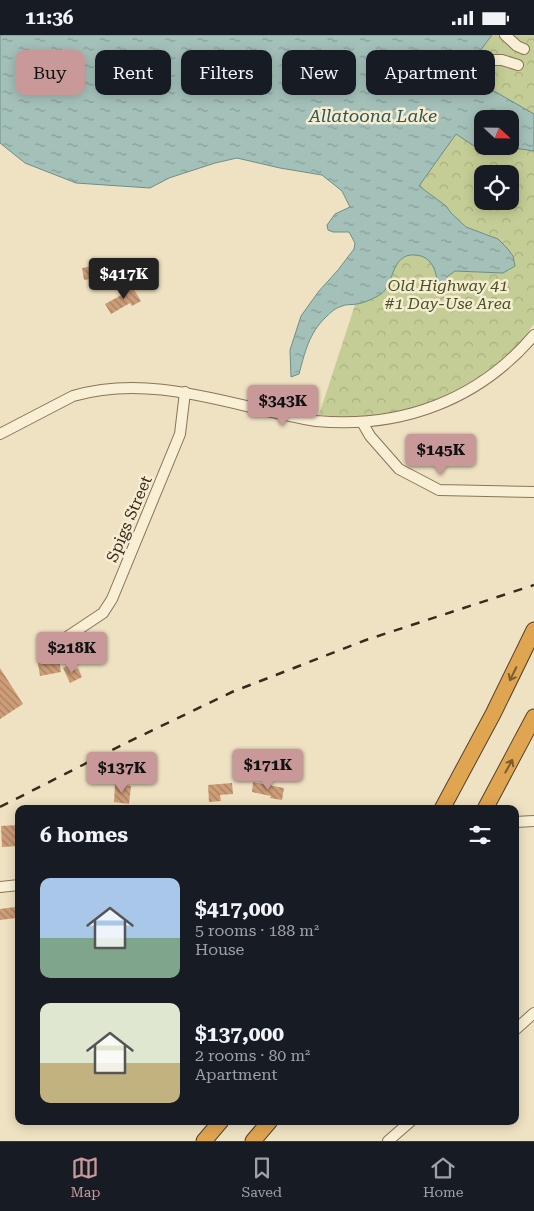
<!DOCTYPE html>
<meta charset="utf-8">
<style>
body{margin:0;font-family:"Roboto Serif",serif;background:#20242c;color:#f1f3f6;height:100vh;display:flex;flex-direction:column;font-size:19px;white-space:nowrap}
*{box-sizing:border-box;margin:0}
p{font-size:16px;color:#9ea1a6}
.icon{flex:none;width:28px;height:28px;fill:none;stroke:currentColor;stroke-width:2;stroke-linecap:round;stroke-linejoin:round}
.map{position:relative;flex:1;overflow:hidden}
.side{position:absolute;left:15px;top:770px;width:504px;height:320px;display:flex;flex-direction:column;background:#171b24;border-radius:10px;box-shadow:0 2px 12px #0003}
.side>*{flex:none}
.banner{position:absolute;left:15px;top:15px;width:505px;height:45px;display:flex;gap:10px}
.needle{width:32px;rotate:112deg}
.tools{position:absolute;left:474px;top:75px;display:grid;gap:10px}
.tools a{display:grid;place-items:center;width:45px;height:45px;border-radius:10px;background:#171b24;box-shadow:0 2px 12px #0003;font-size:25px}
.price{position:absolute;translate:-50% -42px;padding:0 11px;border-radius:5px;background:#c99999;color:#111;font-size:16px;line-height:32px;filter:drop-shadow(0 1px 2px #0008)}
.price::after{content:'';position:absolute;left:50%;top:30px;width:15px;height:11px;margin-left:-8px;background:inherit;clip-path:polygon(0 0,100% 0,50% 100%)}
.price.active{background:#222;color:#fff}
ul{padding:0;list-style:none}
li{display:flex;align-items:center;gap:15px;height:125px;padding:0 25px}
li span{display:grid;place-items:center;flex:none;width:140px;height:100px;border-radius:10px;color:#555}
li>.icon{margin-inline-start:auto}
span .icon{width:60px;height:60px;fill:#fffc;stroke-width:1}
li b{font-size:21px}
h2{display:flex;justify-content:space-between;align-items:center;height:60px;padding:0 25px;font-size:21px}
.tag{padding:0 18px;border-radius:10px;background:#171b24;box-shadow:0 2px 12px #0003;font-size:18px;line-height:45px}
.tag.active{background:#c99999;color:#111}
.status{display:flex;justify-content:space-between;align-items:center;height:35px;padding:0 25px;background:#171b24;direction:ltr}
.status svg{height:14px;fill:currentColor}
.tab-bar{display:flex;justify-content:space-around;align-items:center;height:70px;border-top:1px solid #363941;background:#171b24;font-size:14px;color:#9ea1a6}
.tab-bar a{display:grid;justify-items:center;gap:2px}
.tab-bar .active{color:#c99999}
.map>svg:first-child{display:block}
</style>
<div class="status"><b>11:36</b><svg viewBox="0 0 49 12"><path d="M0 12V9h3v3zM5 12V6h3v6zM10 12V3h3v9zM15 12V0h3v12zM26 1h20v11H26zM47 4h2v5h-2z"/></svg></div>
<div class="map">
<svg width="534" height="1106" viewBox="0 0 534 1106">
<defs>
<pattern id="park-crowns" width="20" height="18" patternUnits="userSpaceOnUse" patternTransform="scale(1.25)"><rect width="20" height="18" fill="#c5cd96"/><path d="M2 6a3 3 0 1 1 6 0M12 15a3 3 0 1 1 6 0" fill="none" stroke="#aab081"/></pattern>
<pattern id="water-ripples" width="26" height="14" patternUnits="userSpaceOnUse" patternTransform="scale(1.25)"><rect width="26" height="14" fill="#a4c1b9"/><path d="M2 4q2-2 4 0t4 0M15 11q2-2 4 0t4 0" fill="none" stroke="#879d96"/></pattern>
<pattern id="building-back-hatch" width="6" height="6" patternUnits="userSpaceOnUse" patternTransform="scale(1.25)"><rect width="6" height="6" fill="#cd9d77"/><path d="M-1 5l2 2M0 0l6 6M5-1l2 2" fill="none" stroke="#a78061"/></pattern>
</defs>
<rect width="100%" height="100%" fill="#efe2c2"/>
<path fill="url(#park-crowns)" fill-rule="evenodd" d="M468 0H534V289C526 299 518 310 510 319 474 354 421 376 373 381 355 383 337 382 319 380L368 230ZM482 84H510V111H482ZM482 139H510V166H482Z"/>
<path fill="url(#water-ripples)" stroke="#6b8f87" d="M0 0H492L477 20V31L480 38 488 51 494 56 534 79V116L501 111H510V84H482V110L474 111 456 99 419 151 446 171 451 178 466 192 498 204 507 213 513 221 515 231 503 238 455 236 448 241 442 252H438C437 240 434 225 421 221 390 213 395 250 381 259 375 263 364 268 357 269 352 270 346 269 342 271 335 273 331 277 326 282 309 298 305 317 299 339L291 342 290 315 301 281 319 256 338 235 354 214 355 208 349 197H333L328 195 327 190 335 179 350 172 342 156 322 140 280 133 237 123 215 128 169 143 150 153 76 148 25 128 0 108Z"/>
<g fill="url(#building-back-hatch)">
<path d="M93 231 95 243 84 245 82 233Z"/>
<path d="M131 250 141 266 132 271 130 268 111 279 105 269 127 257 125 253Z"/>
<path d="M58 619 61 637 40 641 37 622Z"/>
<path d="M69 630 72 636 78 633 82 642 70 648 63 633Z"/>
<path d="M0 633 23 669 0 684Z"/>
<path d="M253 747 284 753 282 765 270 763 271 761 252 757Z"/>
<path d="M232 748 233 759 220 760 221 766 209 767 208 750Z"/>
<path d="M115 750 131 751 129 769 114 767Z"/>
<path d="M17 790 18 811 2 812 1 791Z"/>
<path d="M15 872 16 883 0 885V874Z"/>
</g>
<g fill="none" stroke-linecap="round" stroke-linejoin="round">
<defs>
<g id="minor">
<path d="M505 0 517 11 524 14"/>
<path d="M477 25H502L518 30"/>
<path d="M362 387 370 401 399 434 439 455 534 457"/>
<path d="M0 399 73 361C155 337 236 373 316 386 401 394 479 365 534 300"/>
<path d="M67 602 103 578 112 564 180 399 185 357"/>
<path d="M515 787 534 786"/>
<path d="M0 852 19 850"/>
<path d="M515 995 534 978"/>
<path d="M388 1106 411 1086"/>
</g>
<g id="highway">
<path d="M442 774 493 679 534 595"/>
<path d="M485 774 534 682"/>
<path d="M204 1106 221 1086"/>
<path d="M253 1106 270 1086"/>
</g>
</defs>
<use href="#minor" stroke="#897459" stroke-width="12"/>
<use href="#highway" stroke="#56412d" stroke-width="17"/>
<use href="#minor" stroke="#f9efd5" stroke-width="10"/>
<use href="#highway" stroke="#dfa551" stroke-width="15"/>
<path stroke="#382b1d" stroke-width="2.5" stroke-dasharray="9 9" stroke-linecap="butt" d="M0 772 128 707 232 657 366 605 534 550"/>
</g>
<defs><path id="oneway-shaft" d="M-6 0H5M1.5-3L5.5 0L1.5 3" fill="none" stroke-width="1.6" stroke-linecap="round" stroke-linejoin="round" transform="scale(1.25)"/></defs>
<g stroke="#7b5c32">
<use href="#oneway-shaft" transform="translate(513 639) rotate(116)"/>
<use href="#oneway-shaft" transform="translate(509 731) rotate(-61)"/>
</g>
<g text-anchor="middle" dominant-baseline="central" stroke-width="5" stroke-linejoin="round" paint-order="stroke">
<g font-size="16" font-style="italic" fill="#475524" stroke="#f6ecd2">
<text x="448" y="250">Old Highway 41<tspan x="448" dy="18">#1 Day-Use Area</tspan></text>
</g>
<g font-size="16" fill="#382b1d" stroke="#f6ecd2">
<text transform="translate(129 484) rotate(-67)">Spigs Street</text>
</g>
<g font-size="18" font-style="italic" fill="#2c5857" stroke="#f6ecd2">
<text x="373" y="80">Allatoona Lake</text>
</g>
</g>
</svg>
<div class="tools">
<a><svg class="needle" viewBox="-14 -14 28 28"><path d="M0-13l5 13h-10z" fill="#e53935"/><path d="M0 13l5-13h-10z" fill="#9ea1a6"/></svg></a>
<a><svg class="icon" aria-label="locate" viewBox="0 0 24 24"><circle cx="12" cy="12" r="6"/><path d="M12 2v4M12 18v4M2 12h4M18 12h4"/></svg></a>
</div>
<b class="price active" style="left:124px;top:265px">$417K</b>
<b class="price" style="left:283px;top:392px">$343K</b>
<b class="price" style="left:441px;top:441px">$145K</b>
<b class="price" style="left:72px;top:639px">$218K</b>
<b class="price" style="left:268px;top:756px">$171K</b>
<b class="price" style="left:122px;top:759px">$137K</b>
<div class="banner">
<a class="tag active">Buy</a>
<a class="tag">Rent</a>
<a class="tag">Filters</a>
<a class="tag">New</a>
<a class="tag">Apartment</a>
</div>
<section class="side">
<h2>6 homes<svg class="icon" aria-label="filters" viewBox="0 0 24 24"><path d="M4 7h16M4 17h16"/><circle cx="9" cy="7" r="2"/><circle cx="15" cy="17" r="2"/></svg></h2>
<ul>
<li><span style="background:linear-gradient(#a9c7e8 60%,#7fa58c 0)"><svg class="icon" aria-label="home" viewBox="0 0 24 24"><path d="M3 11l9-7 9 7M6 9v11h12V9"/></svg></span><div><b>$417,000</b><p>5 rooms · 188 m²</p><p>House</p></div></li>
<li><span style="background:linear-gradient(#dfe7d0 60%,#c2b280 0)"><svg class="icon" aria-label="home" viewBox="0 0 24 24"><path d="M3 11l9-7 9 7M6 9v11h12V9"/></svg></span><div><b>$137,000</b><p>2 rooms · 80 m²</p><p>Apartment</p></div></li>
</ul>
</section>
</div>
<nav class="tab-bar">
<a class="active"><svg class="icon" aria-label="map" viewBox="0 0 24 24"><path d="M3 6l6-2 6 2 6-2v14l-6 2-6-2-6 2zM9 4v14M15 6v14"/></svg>Map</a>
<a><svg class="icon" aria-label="saved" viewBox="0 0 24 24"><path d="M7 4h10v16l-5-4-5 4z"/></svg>Saved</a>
<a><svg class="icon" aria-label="home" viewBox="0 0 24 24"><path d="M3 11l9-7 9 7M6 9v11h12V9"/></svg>Home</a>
</nav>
